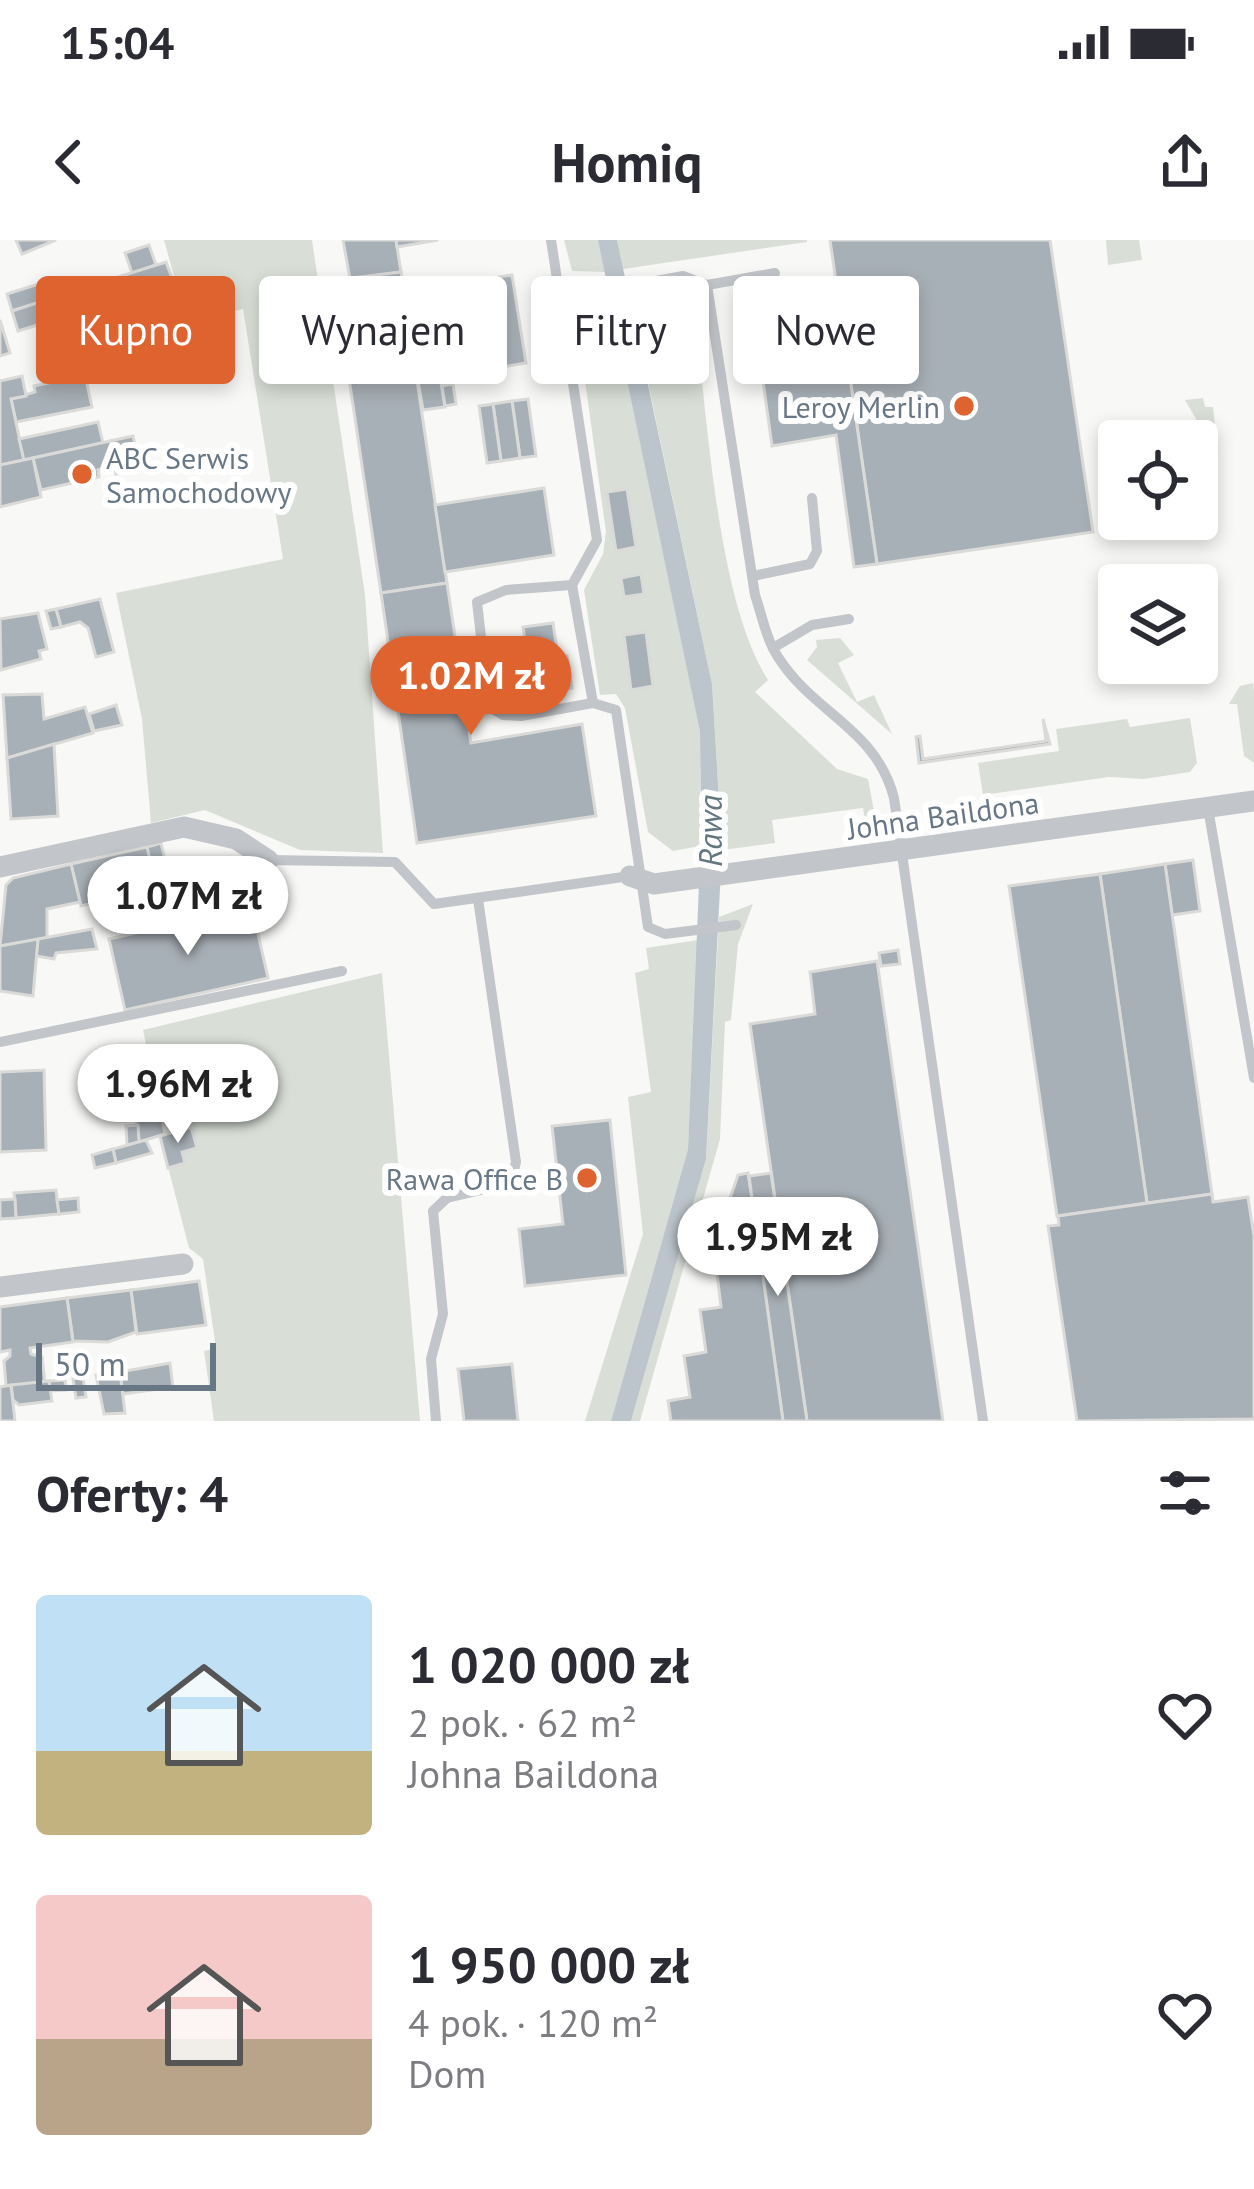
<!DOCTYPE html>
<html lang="pl">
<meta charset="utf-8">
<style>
body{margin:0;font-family:"PT Sans",sans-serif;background:#f2f2f3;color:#2b2b33;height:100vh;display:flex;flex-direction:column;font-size:45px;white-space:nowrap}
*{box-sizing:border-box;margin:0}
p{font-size:39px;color:#7c7c81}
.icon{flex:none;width:66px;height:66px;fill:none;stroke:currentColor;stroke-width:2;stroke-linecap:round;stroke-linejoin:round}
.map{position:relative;height:1181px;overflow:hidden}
.sheet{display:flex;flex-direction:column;background:#fff;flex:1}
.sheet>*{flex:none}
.hud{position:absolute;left:36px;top:36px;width:1182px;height:108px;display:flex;gap:24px}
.controls{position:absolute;left:1098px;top:180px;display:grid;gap:24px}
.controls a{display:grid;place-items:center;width:120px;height:120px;border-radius:12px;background:#fff;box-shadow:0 6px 18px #0003;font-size:60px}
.scale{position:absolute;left:36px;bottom:30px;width:180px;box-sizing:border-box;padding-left:12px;border:6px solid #687786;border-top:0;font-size:33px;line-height:42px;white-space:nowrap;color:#687786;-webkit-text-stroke:9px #fff;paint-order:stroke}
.price{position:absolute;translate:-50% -102px;padding:0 27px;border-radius:42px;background:#fff;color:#222;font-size:39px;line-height:78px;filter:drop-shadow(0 3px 6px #0008)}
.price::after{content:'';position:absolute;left:50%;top:72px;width:36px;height:27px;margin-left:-18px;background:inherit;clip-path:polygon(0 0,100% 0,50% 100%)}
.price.selected{background:#df632f;color:#fff}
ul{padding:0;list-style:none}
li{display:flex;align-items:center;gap:36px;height:300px;padding:0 36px}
li span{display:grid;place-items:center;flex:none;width:336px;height:240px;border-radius:12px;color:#555}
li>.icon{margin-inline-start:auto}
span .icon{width:144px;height:144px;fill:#fffc;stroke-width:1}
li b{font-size:51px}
h2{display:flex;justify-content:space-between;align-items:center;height:144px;padding:0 36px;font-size:51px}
.chip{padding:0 42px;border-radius:12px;background:#fff;box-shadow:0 6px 18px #0003;font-size:42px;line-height:108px}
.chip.selected{background:#df632f;color:#fff}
.status{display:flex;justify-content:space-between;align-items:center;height:84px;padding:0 60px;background:#fff;direction:ltr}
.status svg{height:33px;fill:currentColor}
header{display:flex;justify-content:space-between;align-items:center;height:156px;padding:0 36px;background:#fff;font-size:54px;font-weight:700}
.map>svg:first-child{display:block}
</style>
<div class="status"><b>15:04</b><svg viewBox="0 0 49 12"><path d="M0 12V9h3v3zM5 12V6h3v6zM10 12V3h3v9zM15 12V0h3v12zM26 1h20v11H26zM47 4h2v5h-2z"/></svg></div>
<header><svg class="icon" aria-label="back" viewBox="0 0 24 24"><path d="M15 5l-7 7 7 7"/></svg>Homiq<svg class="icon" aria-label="share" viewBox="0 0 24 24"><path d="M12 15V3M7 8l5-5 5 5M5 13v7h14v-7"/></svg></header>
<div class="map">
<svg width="1254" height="1181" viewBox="0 0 1254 1181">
<rect width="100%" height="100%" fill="#f8f8f6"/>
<g fill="#d9dfd7">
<path d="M164 0H312L365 355 383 613 300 610 205 570 151 583 142 479 116 353 283 319 243 69 187 83Z"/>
<path d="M564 0H598L606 32 572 31Z"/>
<path d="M617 0H807V2L623 29Z"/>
<path d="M1106 0H1139L1142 20 1108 25Z"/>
<path d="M675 57 694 73C708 174 716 358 768 440L755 452 837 529 868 539 874 571 866 586 863 568 772 580 775 603 722 610 712 444 631 63Z"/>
<path d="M614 68 700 492V606L673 611 648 592 625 468 616 454 600 455 584 350 603 314 606 292 578 90 586 75Z"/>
<path d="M1203 158 1205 167H1213L1215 184H1199L1185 160Z"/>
<path d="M840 398 854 415 838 423 857 462 874 455 892 494 807 420 817 407 816 400Z"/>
<path d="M1253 443 1254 452V523L1244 516 1237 464H1229L1240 446Z"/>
<path d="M1190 478 1197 523 1190 532 1144 539 1109 537 983 555 978 523 1059 511 1056 489 1127 479 1130 487Z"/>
<path d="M753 664 738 704 731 780 725 782 720 899 640 1181H631L706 919 719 677Z"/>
<path d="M698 700 688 909 611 1181H585L643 994 628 857 651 852 635 733 649 729 646 708Z"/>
<path d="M382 733 420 1181H214L204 1111 216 1108 203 1019 189 1008 160 896 165 893 143 790Z"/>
</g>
<path fill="#bcc5cb" d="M598 0H617L712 444 722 610 706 919 631 1181H611L688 909 701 596 700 492Z"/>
<g fill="#a8b0b7" stroke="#dadad8" stroke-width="3">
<path d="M16 0H56L22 14Z"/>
<path d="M343 0H396L401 32 350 39Z"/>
<path d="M396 0H438L397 7Z"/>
<path d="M830 0H1050L1093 292 877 324Z"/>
<path d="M149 5 156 25 132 33 125 13Z"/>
<path d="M166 22 172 38 88 65 83 48Z"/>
<path d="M401 32 447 343 381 353 336 51 352 49 351 38Z"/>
<path d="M512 35 526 123 418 141 404 52Z"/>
<path d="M87 38 89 46 71 52 69 44Z"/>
<path d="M51 40 56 57 12 71 7 54Z"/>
<path d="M69 44 71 52 56 57 54 49Z"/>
<path d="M83 48 89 69 18 91 12 71Z"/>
<path d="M839 62 877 324 854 327 836 195 772 206 760 120 806 112 800 70Z"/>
<path d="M0 80 10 113 0 116Z"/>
<path d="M80 124 82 132 52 139 51 130Z"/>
<path d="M85 135 92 167 16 182 11 159 35 152 34 146Z"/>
<path d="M22 136 26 156 11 159 24 220 0 225V141Z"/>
<path d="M440 137 445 167 423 170 418 141Z"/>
<path d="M453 144 456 164 445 166 442 146Z"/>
<path d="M528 159 536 216 520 218 512 161Z"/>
<path d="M512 161 520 218 501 221 493 164Z"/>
<path d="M493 164 501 221 487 223 479 166Z"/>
<path d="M98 182 103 203 24 220 19 199Z"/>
<path d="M133 196 141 230 116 234 110 201Z"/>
<path d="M110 201 116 226 98 230 99 237 41 250 33 218Z"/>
<path d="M33 218 41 257 0 267V225Z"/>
<path d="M544 248 554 315 445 332 435 265Z"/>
<path d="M627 249 636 307 616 311 607 252Z"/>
<path d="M641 334 644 354 624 357 621 338Z"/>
<path d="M447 343 471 503 582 484 596 576 417 603 381 353Z"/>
<path d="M100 359 114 412 96 417 88 388 80 382 61 387 56 369Z"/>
<path d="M56 369 61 387 51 389 46 371Z"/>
<path d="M38 373 47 409 39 411 41 419 1 430 0 379Z"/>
<path d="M553 383 562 445 532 450 523 387Z"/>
<path d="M646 392 653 446 631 450 624 395Z"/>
<path d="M567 416 572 448 561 450 558 417Z"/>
<path d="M42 454 44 479 85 467 93 493 7 518 3 455Z"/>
<path d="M116 465 122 485 94 491 89 474Z"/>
<path d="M1043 479 1050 504 919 523 916 497 920 496 923 519 1046 501Z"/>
<path d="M54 504 58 576 11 579 7 518Z"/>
<path d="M161 603 171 645 156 648 147 607Z"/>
<path d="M147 607 156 648 95 668 93 663 81 666 71 624Z"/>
<path d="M1193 620 1200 671 1172 675 1165 624Z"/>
<path d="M71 624 80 662 47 669V698L0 706 6 645 13 638Z"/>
<path d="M1165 624 1212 954 1147 963 1100 634Z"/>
<path d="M227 632 232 651 209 657 203 640Z"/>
<path d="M1100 634 1147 963 1057 976 1009 646Z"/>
<path d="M252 667 268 738 125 770 109 699Z"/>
<path d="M92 689 97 709 56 713 54 719 36 716 38 699Z"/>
<path d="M38 699 33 756 0 751V706Z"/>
<path d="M898 710 900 724 881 726 879 713Z"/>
<path d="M877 721 943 1181H807L750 784 815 774 810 732Z"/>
<path d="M118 826V841H94V827Z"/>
<path d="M44 830 46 910 0 912V832Z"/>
<path d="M152 835 156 852 147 854 143 837Z"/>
<path d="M94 841H118V857H95Z"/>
<path d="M95 857H118L119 870 95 872Z"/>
<path d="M161 873 165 894 139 902 136 878Z"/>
<path d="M610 880 626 1035 525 1046 519 989 563 984 552 886Z"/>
<path d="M138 885 139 902 127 905 126 886Z"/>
<path d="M191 887 197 908 182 912 185 923 168 928 160 896Z"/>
<path d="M146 900 152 913 116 923 113 909Z"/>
<path d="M113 909 116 923 95 928 92 915Z"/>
<path d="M748 933 754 972 724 976 738 935Z"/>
<path d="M771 933 807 1181H783L749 936Z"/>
<path d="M56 950 59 974 16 978 14 953Z"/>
<path d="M1212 954 1213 962 1248 957 1254 997V1179L1077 1181 1048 986 1059 985 1058 976Z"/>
<path d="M78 958 79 972 59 974 57 960Z"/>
<path d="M15 959 16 978 0 979V960Z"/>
<path d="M754 972 783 1181H671L668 1161 690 1157 684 1116 706 1112 700 1070 721 1067 714 1008 724 976Z"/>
<path d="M199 1041 206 1085 137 1094 131 1050Z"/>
<path d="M131 1050 136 1092 108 1102 73 1101 67 1058Z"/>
<path d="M67 1058 73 1102 30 1108 31 1114 42 1117 45 1142 6 1146 4 1121 10 1116V1110L0 1112V1067Z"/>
<path d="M170 1123 173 1147 123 1154 120 1132Z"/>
<path d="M512 1124 518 1181H464L458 1129Z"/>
<path d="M120 1132 125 1173 104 1174 96 1135Z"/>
<path d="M83 1137 86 1157 76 1158 73 1139Z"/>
<path d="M65 1140 66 1150 51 1151 49 1141Z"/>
<path d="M49 1141 52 1161 19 1165 13 1160 11 1145Z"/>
<path d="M11 1145 15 1181H0V1147Z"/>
</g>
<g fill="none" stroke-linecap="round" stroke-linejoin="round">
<g stroke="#c2c5c9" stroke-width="10">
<path d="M551 0 597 300 572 345 593 463 616 470 648 687 665 694 736 685"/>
<path d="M707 45 775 33"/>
<path d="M560 59 683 36 707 45 755 355C762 375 766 399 778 417 814 474 876 488 894 558L983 1181"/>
<path d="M753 336 810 324 817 311 812 258"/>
<path d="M572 345 506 350 477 362 489 467 503 475 521 476 593 463"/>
<path d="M773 408 812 385 849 379"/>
<path d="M1208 568 1254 838"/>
<path d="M268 620 395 622 434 664 630 636"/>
<path d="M0 802 342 731"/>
<path d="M436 1181 431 1119 443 1074 433 971 447 958 511 943 516 922 478 659"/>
</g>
<g stroke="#c2c5c9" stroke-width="21">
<path d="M0 627 184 587 236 599 268 620"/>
<path d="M630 636 654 644 1254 561"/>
<path d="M0 1047 183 1024"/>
</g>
</g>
<g fill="#df632f" stroke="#fff" stroke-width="4.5">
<circle cx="964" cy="166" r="12"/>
<circle cx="82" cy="234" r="12"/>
<circle cx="587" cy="938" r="12"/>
</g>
<g text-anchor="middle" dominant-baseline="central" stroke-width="12" stroke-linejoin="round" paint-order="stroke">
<g font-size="30" fill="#687786" stroke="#fff" text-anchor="end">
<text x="940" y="166">Leroy Merlin</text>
<text x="106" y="217" text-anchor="start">ABC Serwis<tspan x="106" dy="34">Samochodowy</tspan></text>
<text x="563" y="938">Rawa Office B</text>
</g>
<g font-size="30" fill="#687786" stroke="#fff">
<text transform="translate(943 575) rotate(-8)">Johna Baildona</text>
</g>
<g font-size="33" font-style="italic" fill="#647781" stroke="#fff">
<text transform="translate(709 591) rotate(-90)">Rawa</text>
</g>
</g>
</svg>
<div class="controls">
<a><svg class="icon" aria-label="locate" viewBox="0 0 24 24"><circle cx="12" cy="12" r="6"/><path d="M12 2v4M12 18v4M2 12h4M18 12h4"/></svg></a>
<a><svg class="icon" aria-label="layers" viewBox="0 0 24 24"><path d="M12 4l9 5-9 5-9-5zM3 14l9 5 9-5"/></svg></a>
</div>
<div class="scale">50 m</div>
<b class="price selected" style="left:471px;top:498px">1.02M zł</b>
<b class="price" style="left:188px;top:718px">1.07M zł</b>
<b class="price" style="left:178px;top:906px">1.96M zł</b>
<b class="price" style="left:778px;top:1059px">1.95M zł</b>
<div class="hud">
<a class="chip selected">Kupno</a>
<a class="chip">Wynajem</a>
<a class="chip">Filtry</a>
<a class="chip">Nowe</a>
</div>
</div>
<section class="sheet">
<h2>Oferty: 4<svg class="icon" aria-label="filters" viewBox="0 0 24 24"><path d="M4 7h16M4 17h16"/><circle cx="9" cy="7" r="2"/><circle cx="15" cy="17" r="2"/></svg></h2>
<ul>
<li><span style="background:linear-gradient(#bfe0f5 65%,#c2b280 0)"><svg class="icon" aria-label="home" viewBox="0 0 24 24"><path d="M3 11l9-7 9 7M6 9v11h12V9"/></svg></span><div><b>1 020 000 zł</b><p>2 pok. · 62 m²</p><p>Johna Baildona</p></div><svg class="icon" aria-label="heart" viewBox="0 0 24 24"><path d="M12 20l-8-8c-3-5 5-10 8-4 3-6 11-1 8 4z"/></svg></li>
<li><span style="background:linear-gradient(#f6c9c9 60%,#b9a48a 0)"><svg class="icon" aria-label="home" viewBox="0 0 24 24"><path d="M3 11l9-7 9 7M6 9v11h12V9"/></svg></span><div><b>1 950 000 zł</b><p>4 pok. · 120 m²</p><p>Dom</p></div><svg class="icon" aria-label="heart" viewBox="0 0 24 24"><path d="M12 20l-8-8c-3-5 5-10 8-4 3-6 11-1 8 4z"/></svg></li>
</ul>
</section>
